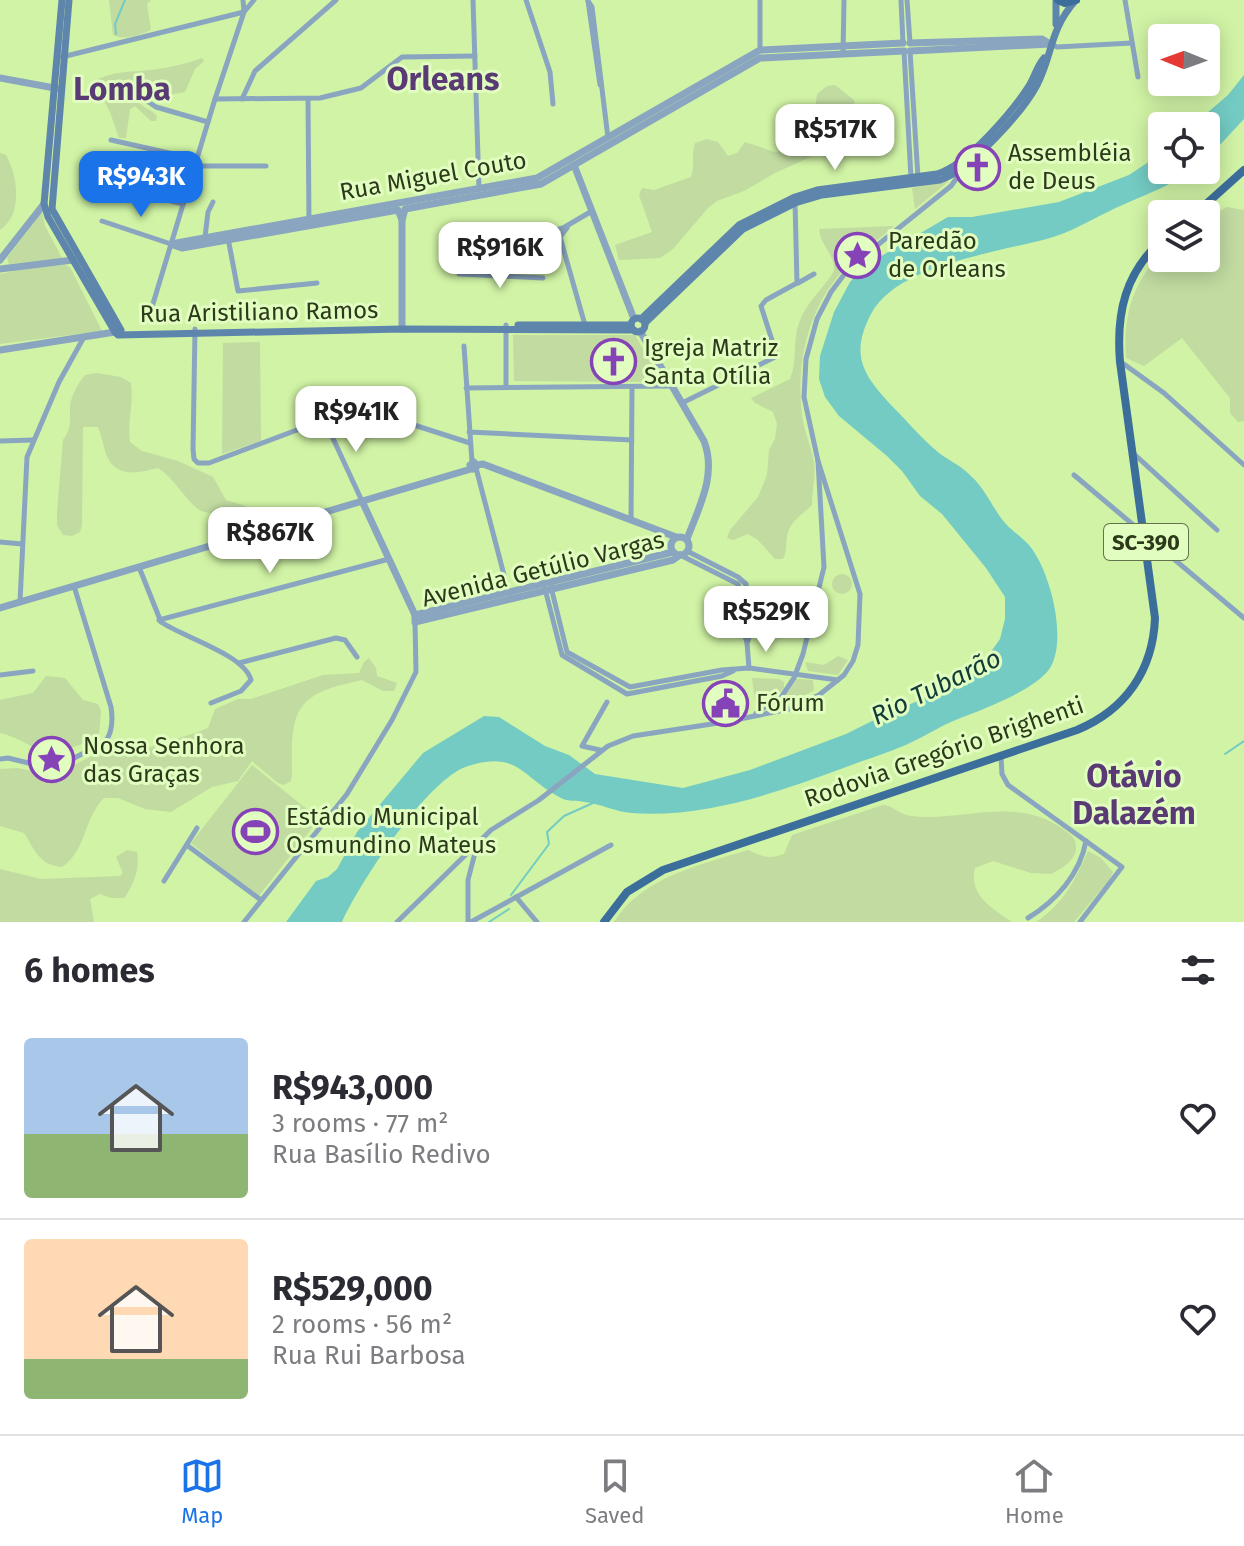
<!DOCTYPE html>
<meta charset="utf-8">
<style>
body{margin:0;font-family:"Fira Sans",sans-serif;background:#f2f2f3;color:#2b2b33;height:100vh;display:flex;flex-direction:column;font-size:30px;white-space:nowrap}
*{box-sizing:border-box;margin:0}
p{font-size:26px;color:#7c7c81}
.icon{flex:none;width:44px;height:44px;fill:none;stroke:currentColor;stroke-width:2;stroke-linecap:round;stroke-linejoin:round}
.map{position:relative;height:922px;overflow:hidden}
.side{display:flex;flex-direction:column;background:#fff;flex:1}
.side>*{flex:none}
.needle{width:52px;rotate:271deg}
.fabs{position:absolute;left:1148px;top:24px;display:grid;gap:16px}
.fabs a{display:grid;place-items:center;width:72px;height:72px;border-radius:8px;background:#fff;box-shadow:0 4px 20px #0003;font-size:40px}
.price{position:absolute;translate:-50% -68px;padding:0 18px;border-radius:16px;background:#fff;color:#222;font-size:26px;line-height:52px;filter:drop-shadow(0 2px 4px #0008)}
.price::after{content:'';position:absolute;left:50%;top:48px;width:24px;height:18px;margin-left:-12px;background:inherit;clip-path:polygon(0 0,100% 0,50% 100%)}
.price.active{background:#1a73e8;color:#fff}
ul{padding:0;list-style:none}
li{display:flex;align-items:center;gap:24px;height:200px;padding:0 24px}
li+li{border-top:2px solid #e1e1e2}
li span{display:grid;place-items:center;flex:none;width:224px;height:160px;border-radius:8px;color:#555}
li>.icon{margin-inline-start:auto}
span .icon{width:96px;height:96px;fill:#fffc;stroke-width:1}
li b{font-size:34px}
h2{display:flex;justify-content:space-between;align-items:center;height:96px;padding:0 24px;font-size:34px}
.tabs{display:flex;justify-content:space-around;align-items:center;height:112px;border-top:2px solid #e1e1e2;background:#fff;font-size:22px;color:#7c7c81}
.tabs a{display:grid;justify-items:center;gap:4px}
.tabs .active{color:#1a73e8}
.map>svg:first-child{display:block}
</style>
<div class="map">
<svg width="1244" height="922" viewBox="0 0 1244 922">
<rect width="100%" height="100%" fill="#d0f3a5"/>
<g fill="#c1dba1">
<path d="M109 0H151L147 4 151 30C139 35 125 41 113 35Z"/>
<path d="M202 58 204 61 195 69 185 92 173 94 138 87 135 97C139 107 150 108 157 116L156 121H151L135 106 130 109 126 138H119L110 112 95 84 98 79C116 71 132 72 150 70 167 68 186 64 202 58Z"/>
<path d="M835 85 854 100 858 123 856 131 830 142 819 153 775 173 744 191 717 201 708 208 673 249 660 258 619 260 615 245 652 232 639 195 642 188 654 190 691 177C695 165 691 155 695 143L707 139 718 142 728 156 737 153 745 142 775 152 787 150 797 144 813 125 817 94 827 86Z"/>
<path d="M0 153 6 155C18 177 23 214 0 230Z"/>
<path d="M949 181 915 209 912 188Z"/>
<path d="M1227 207 1244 210V421L1238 422 1230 413V398L1182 338 1144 366 1126 358C1123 317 1132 283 1162 253V258H1206V219Z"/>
<path d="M42 212 45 226 62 258 9 264 7 258Z"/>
<path d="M894 226C876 242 854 256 839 275 807 313 796 365 802 414 804 431 811 446 814 462 816 476 812 491 812 505 804 513 792 520 788 532 785 541 788 550 783 559H775L758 540 748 534 733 540 727 538 730 530 758 497 767 475 769 450 775 439 777 424 773 412 755 403 751 398 790 379C798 360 792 339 800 320 807 302 824 288 834 271 835 254 820 245 819 229Z"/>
<path d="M65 265 70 267 102 331 0 344V274L29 268Z"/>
<path d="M513 335H635L661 380 657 382 514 381Z"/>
<path d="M260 342 261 441 222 454 223 343Z"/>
<path d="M97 373 121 377 131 383C134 403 127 422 130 442L142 451 178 461 213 477 226 500C241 506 258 504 255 527 240 534 235 521 222 516 214 512 204 514 198 509 183 497 175 479 158 468 138 473 116 479 106 454 103 445 102 436 98 427H83L82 525 80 532 72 536 63 535 57 525V512L63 440C72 427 70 421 70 407 71 395 78 384 85 375Z"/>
<circle cx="842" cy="584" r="10"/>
<path d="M838 656 848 660 838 675 808 671 805 662 824 665Z"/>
<path d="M369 658 376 668 377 676 397 683 394 691H383L362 680C293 694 291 710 292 775L291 781 284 785 278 783 252 761 238 781 212 787 171 812 145 809 118 798H104C83 819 87 850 62 867 39 865 35 850 24 833L0 826V769L17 768 54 775 102 751 123 756 198 732 208 728 215 709 238 699H251L323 675 359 673 364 662Z"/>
<path d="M46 676 65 678 83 700 98 704 101 711 99 735C83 746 55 755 36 748 24 743 14 736 0 733V700L33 693Z"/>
<path d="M752 678 779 679 784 682V688L771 701 756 708Z"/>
<path d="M797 679 813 680 814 690 788 705 762 713 783 700Z"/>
<path d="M252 765 319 819 258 897 191 843Z"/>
<path d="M883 805C893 805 899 815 911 816 963 822 1015 795 1063 829 1071 835 1077 839 1076 849 1075 861 1061 869 1051 874L1031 873 993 861 975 868C968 895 993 909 1012 922H614C642 877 700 865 748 850 762 856 768 860 784 854L792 835Z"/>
<path d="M127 850 137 852C140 868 134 885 124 898H111L100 894 90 899 94 922H0V869L41 879 120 876 123 873 116 857Z"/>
<path d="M1088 851 1101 858 1113 872 1109 880 1074 922H1036C1063 905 1075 880 1088 851Z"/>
</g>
<g fill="#73cbc3">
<path d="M1244 75V119L1206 160V126H1192L1228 95Z"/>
<path d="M1162 153V170H1192C1171 185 1150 193 1127 203 1102 213 1079 229 1053 237 1000 253 898 263 871 314 849 356 864 376 893 407 908 422 922 439 939 453 950 461 963 467 972 477 986 490 993 509 1005 523 1012 531 1022 537 1029 545 1050 570 1068 639 1050 668 1036 690 981 710 958 719 942 725 929 734 914 741 890 753 863 760 838 770 773 794 703 818 632 813 616 812 601 804 585 802 577 800 568 802 561 798 522 778 519 750 468 766 428 778 359 884 342 922H286L316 881 328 877 337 869 357 832 423 753 484 716 499 717 545 746 569 755 595 774 683 788 750 770 846 734 888 713 928 697 962 679 983 663 1000 639 1005 619V597L986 568 942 514 920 496 902 471 887 456 839 416 825 397 819 379 820 356 834 312 850 282 866 265 948 217H972L1059 202 1129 175Z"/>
</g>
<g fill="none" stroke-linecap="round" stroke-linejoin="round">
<g stroke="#73cbc3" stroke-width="2">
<path d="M116 34 115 24 125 0"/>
<path d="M1225 754 1244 741"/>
<path d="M511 895 549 844 547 832 564 816 593 803"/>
<path d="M489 922 509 909"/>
</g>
<g stroke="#8aa5bf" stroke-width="5">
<path d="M473 0 479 189"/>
<path d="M526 0 550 72 553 104"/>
<path d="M901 0 903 43"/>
<path d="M907 0 910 43"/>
<path d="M1125 0 1138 77"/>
<path d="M588 1 592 7 608 138"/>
<path d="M588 1 600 85"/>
<path d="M1051 44 1057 47 1132 43"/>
<path d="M760 51V0"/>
<path d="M904 51 911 178"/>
<path d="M910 51 918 178"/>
<path d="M843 54 844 0"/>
<path d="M62 57 244 12 254 0"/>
<path d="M215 99 320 98 361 88 402 57 475 56"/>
<path d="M242 99 255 71 336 0"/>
<path d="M308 99 309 222"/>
<path d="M147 101 156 107 208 122"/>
<path d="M111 140 196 159"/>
<path d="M194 166H266"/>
<path d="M105 184 183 204"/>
<path d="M102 221 171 244"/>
<path d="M567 228 560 237 585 325"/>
<path d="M205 237 208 212 213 202"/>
<path d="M228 238 238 291 317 283"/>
<path d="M459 274 543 278"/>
<path d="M508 276 512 242 563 228 592 211"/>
<path d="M798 283 814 274"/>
<path d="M152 307 215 99 244 12 243 0"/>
<path d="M506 325V387"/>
<path d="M195 329 193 449 194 459 198 463H209L358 407 470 443"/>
<path d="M464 346 472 462"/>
<path d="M1121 362 1164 393 1244 465"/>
<path d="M466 388 672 386"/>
<path d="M682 403 777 356 761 306 766 300 797 283 795 202"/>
<path d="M324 419 362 501"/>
<path d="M469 432 632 440"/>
<path d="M0 441 33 440"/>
<path d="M1134 454 1217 530"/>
<path d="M476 468 509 594"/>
<path d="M1074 475 1244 618"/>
<path d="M631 520 632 387"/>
<path d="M0 542 22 544"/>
<path d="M687 551 738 577 746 584 750 635 747 643 749 668"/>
<path d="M680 555 738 584C745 603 738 625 747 642"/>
<path d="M139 567 161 622C183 637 245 655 251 680L241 691 211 703"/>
<path d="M551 587 567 652 630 687 722 670 749 668 838 680"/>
<path d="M545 589 562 655 627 694 722 676 733 671"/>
<path d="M20 602 27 457 59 382 84 337"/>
<path d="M159 620 389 559"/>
<path d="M239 663 336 638 345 640 357 657"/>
<path d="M0 675 33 671"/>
<path d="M756 713 782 696 794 678 803 654 824 567 818 461 804 397 806 359 817 319 831 292 849 268 951 186 956 179V172"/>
<path d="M600 750 582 746 607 702"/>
<path d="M1001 757 1002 774 1008 785 1122 867 1080 922"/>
<path d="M0 759 8 758 53 769 105 742C113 732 113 720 111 707L74 586"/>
<path d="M188 846 261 900"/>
<path d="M164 881 197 828"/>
<path d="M516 897 537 922"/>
<path d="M1028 918C1056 901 1080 874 1086 841"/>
<path d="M244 922 347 794 392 720 416 672 415 622"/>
<path d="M397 922 491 830 539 800 608 746 633 736 725 722 789 709 819 695 844 675 853 661 858 645 860 594 818 461"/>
<path d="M468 922V880L477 845"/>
<path d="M471 922 611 845"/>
</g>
<g stroke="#8aa5bf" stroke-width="7">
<path d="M910 43 1042 39 1050 44"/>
<path d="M910 51 1050 44"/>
<path d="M0 78 60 89"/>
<path d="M574 165 634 319"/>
<path d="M171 244 537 178 760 50 903 43"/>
<path d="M173 245 182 248 398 210 402 220"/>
<path d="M0 260 44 204"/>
<path d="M0 269 73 260"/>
<path d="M402 329V220L405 209 541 184 760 58 904 51"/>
<path d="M640 331 704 441C717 475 699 507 687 539"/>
<path d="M0 350 115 332"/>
<path d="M474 462 477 466 473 469 470 465Z"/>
<path d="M477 465 483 464 676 537"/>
<path d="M362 501 415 615V622L673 560 680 555"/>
<circle cx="680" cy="546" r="9"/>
<path d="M0 608 471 469"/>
<path d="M415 615 673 552"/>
</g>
<g stroke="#5e85ab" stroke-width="7">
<path d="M62 0 44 204 48 217 115 332"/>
<path d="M69 0 52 209 121 330"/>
<path d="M1056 0V24"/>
<circle cx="638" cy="325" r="7"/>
<path d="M641 319 739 225 795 197 817 190 937 174C967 165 1012 112 1029 86 1035 76 1037 66 1044 58"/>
<path d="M645 323 743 229 795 203 822 195 940 180C970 170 1022 113 1037 85 1053 54 1049 31 1075 1"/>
<path d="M518 325H631"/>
<path d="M115 332 118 335 402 329 634 330"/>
</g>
<g stroke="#3c6e9c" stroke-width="8">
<path d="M1058 0 1065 3 1076 0"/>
<path d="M1195 214 1244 170"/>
<path d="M604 922 627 892 663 870 1077 730C1125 710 1153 671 1155 618L1120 362C1116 313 1125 273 1162 240"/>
</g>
</g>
<defs>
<symbol id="church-ring" viewBox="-11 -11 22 22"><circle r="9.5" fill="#e1fec0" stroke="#8643b7" stroke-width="1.5"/><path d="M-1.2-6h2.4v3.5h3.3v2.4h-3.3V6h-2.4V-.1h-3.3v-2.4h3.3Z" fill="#8643b7"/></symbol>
<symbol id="sight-ring" viewBox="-11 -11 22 22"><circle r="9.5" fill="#e1fec0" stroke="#8643b7" stroke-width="1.5"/><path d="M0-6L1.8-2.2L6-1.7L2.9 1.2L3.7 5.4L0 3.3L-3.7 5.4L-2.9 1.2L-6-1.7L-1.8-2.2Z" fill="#8643b7"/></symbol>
<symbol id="civic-ring" viewBox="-11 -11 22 22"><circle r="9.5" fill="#e1fec0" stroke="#8643b7" stroke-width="1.5"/><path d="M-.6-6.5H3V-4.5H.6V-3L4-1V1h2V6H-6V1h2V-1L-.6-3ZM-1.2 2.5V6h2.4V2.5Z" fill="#8643b7"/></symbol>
<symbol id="stadium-ring" viewBox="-11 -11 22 22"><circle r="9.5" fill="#e1fec0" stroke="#8643b7" stroke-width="1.5"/><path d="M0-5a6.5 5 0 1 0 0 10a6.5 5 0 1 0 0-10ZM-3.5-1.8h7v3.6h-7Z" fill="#8643b7"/></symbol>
</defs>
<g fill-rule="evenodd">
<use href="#church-ring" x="952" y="142" width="51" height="51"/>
<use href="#sight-ring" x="832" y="230" width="51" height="51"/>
<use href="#church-ring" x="588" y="336" width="51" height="51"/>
<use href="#civic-ring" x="700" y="678" width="51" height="51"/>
<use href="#sight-ring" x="26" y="734" width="51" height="51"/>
<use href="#stadium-ring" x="230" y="806" width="51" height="51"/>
</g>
<g text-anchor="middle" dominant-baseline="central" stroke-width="6" stroke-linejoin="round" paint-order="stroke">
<rect fill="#e1fec0" stroke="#62744c" stroke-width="2" x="1104" y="524" width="84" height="36" rx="6"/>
<g font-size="22" font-weight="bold" fill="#2c391a">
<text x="1146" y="542">SC-390</text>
</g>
<g font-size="24" fill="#2c391a" stroke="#e1fec0" text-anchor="start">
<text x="1008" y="153">Assembléia<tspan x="1008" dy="28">de Deus</tspan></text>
<text x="888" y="241">Paredão<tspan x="888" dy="28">de Orleans</tspan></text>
<text x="644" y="348">Igreja Matriz<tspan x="644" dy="28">Santa Otília</tspan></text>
<text x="756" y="703">Fórum</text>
<text x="83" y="746">Nossa Senhora<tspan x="83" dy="28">das Graças</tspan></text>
<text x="286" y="817">Estádio Municipal<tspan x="286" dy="28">Osmundino Mateus</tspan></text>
</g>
<g font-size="24" fill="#2c391a" stroke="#e1fec0">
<text transform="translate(433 176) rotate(-10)">Rua Miguel Couto</text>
<text transform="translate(259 312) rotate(-1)">Rua Aristiliano Ramos</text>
<text transform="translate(543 569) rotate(-14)">Avenida Getúlio Vargas</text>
<text transform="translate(944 752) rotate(-19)">Rodovia Gregório Brighenti</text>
</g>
<g font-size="26" font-style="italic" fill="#123c39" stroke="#e1fec0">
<text transform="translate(936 687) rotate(-26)">Rio Tubarão</text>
</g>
<g font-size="32" font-weight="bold" fill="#593a74" stroke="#e1fec0">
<text x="443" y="79">Orleans</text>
<text x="122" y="89">Lomba</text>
<text x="1134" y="776">Otávio<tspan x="1134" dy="37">Dalazém</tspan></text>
</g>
</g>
</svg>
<div class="fabs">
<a><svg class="needle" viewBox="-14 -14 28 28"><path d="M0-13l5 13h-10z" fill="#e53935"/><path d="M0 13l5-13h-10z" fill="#7c7c81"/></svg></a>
<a><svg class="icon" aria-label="locate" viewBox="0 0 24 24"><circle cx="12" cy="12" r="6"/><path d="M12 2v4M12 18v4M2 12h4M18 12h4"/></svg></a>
<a><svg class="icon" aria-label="layers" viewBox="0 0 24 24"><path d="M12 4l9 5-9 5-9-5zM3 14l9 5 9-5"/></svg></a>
</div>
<b class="price" style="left:835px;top:172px">R$517K</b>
<b class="price active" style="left:141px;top:219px">R$943K</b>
<b class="price" style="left:500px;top:290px">R$916K</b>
<b class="price" style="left:356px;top:454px">R$941K</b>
<b class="price" style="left:270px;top:575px">R$867K</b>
<b class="price" style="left:766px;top:654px">R$529K</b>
</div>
<section class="side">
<h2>6 homes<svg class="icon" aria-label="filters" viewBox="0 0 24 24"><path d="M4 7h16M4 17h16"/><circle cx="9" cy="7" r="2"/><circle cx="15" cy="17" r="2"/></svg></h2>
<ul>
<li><span style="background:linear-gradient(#a9c7e8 60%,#8fb573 0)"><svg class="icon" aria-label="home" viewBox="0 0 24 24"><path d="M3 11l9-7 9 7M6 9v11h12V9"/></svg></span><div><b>R$943,000</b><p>3 rooms · 77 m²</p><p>Rua Basílio Redivo</p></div><svg class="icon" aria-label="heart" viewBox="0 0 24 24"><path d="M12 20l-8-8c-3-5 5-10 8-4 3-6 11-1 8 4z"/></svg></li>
<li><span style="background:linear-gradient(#ffd9b3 75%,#8fb573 0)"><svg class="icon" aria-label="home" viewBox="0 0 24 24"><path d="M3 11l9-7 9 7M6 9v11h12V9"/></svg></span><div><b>R$529,000</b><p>2 rooms · 56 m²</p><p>Rua Rui Barbosa</p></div><svg class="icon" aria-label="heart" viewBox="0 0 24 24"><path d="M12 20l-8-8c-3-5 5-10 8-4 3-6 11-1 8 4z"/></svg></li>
</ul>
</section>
<nav class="tabs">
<a class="active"><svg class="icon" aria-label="map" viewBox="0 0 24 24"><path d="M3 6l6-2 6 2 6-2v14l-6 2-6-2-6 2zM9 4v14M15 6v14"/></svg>Map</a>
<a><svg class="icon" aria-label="saved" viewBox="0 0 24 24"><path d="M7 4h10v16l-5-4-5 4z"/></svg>Saved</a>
<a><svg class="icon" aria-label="home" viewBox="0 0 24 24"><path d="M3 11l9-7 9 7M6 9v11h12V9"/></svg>Home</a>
</nav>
